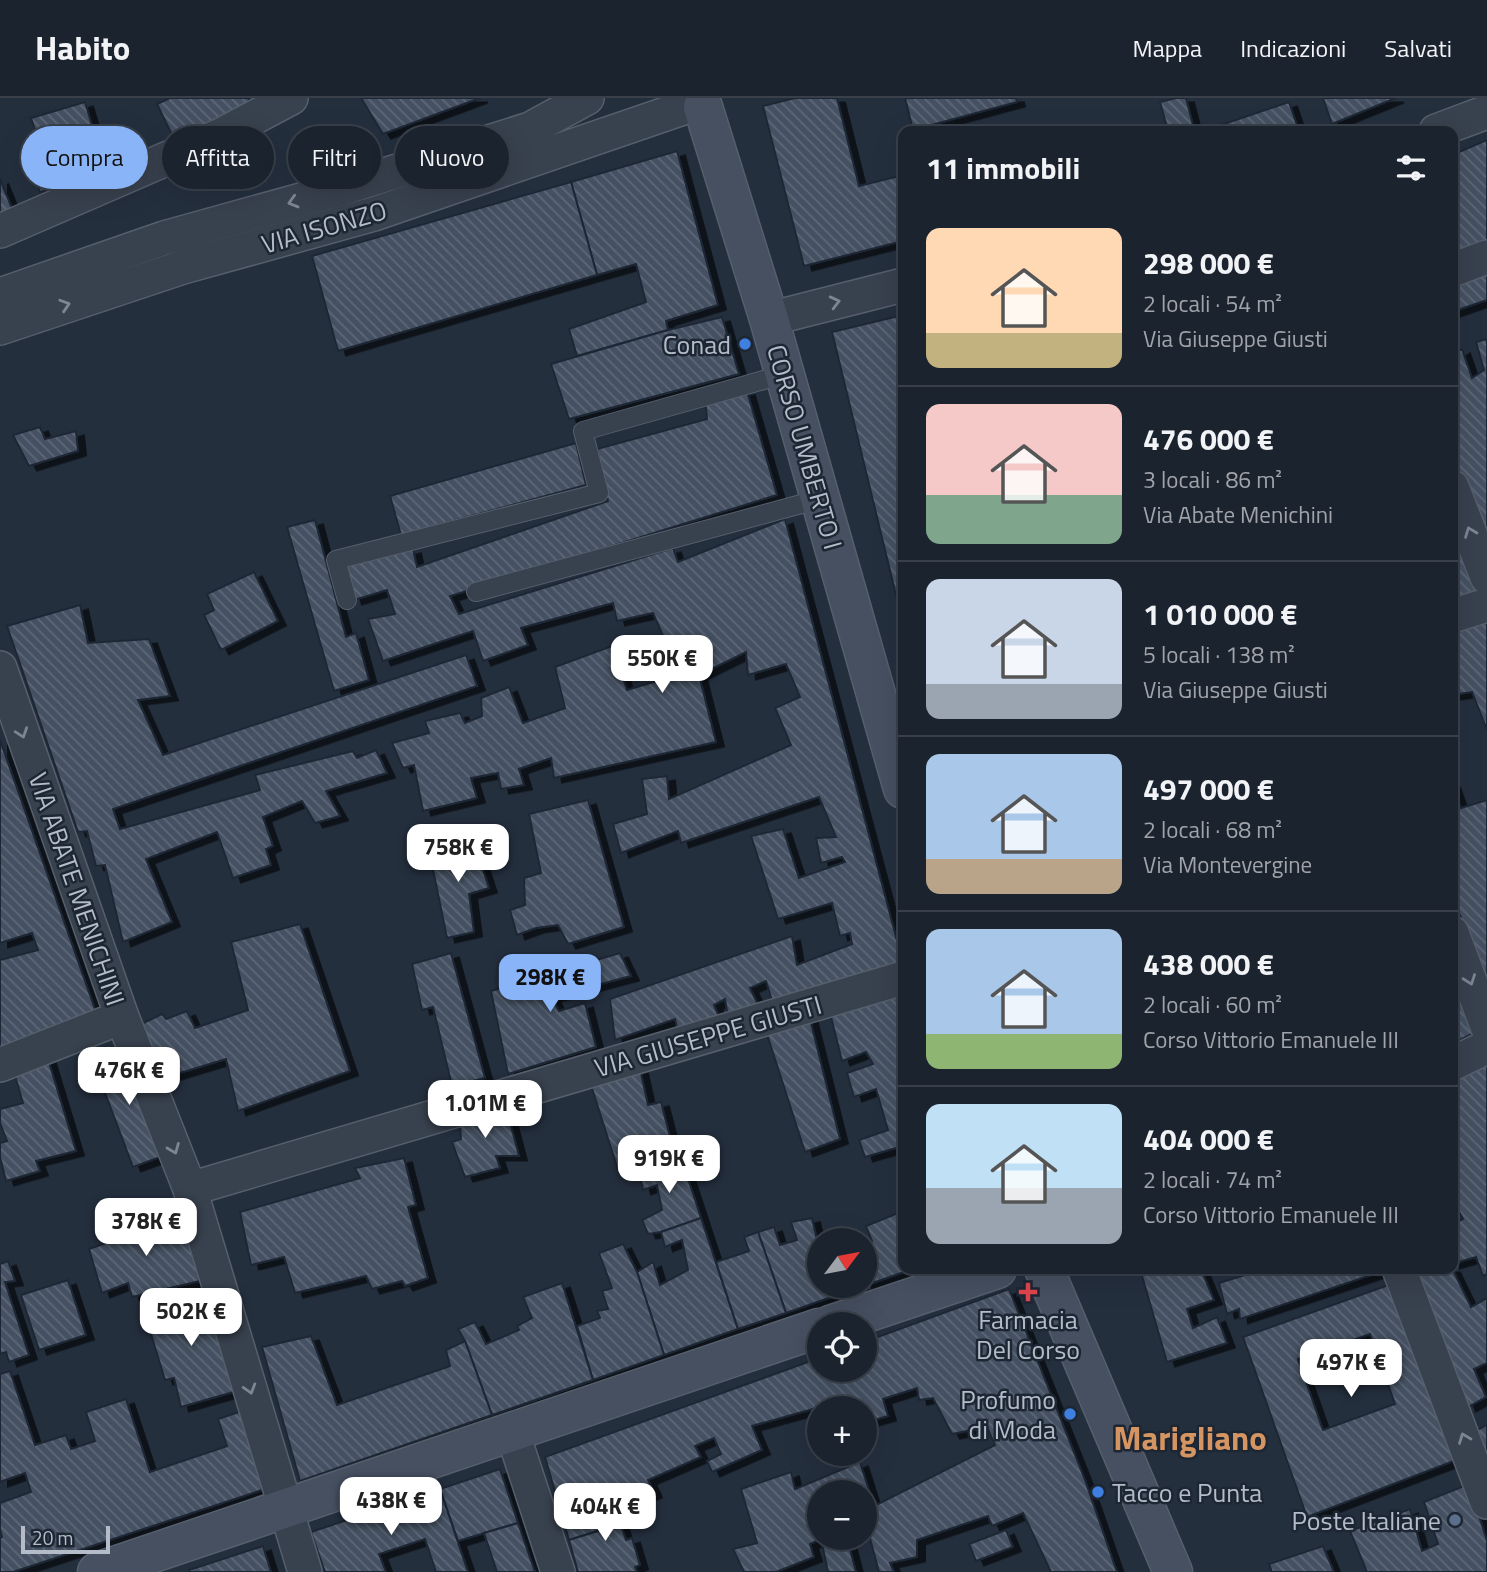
<!DOCTYPE html>
<html lang="it">
<meta charset="utf-8">
<style>
body{margin:0;font-family:"Titillium Web",sans-serif;background:#282f3a;color:#f1f3f6;height:100vh;display:flex;flex-direction:column;font-size:26px;white-space:nowrap}
*{box-sizing:border-box;margin:0}
p{font-size:23px;color:#a0a4aa}
.icon{flex:none;width:38px;height:38px;fill:none;stroke:currentColor;stroke-width:2;stroke-linecap:round;stroke-linejoin:round}
.map{position:relative;flex:1;overflow:hidden}
.details{position:absolute;left:898px;top:28px;width:560px;height:1148px;display:flex;flex-direction:column;background:#1b232e;border-radius:14px;box-shadow:0 7px 28px #0002,0 0 0 2px #39404a}
.details>*{flex:none}
.guide{position:absolute;left:21px;top:28px;width:665px;height:63px;display:flex;gap:14px}
.needle{width:46px;rotate:58deg}
.buttons{position:absolute;left:807px;top:1130px;display:grid;gap:14px}
.buttons a{display:grid;place-items:center;width:70px;height:70px;border-radius:50%;background:#1b232e;box-shadow:0 7px 28px #0002,0 0 0 2px #39404a;font-size:35px}
.scale{position:absolute;left:21px;bottom:18px;width:89px;box-sizing:border-box;padding-left:7px;border:4px solid #b4bcc9;border-top:0;font-size:19px;line-height:24px;white-space:nowrap;color:#b4bcc9;-webkit-text-stroke:5px #1d2633;paint-order:stroke}
.price{position:absolute;translate:-50% -60px;padding:0 16px;border-radius:14px;background:#fff;color:#222;font-size:23px;line-height:46px;filter:drop-shadow(0 2px 4px #0008)}
.price::after{content:'';position:absolute;left:50%;top:42px;width:21px;height:16px;margin-left:-10px;background:inherit;clip-path:polygon(0 0,100% 0,50% 100%)}
.price.active{background:#8ab4f8;color:#111}
ul{padding:0;list-style:none}
li{display:flex;align-items:center;gap:21px;height:175px;padding:0 28px}
li+li{border-top:2px solid #39404a}
li span{display:grid;place-items:center;flex:none;width:196px;height:140px;border-radius:14px;color:#555}
li>.icon{margin-inline-start:auto}
span .icon{width:84px;height:84px;fill:#fffc;stroke-width:1}
li b{font-size:30px}
h2{display:flex;justify-content:space-between;align-items:center;height:84px;padding:0 28px;font-size:30px}
.tag{padding:0 24px;border-radius:32px;background:#1b232e;box-shadow:0 7px 28px #0002,0 0 0 2px #39404a;font-size:24px;line-height:63px}
.tag.active{background:#8ab4f8;color:#111}
header{display:flex;align-items:center;gap:42px;box-sizing:border-box;height:98px;padding:0 35px;background:#1b232e;border-bottom:2px solid #39404a}
header strong{font-size:33px}
nav{display:flex;gap:38px;margin-inline-start:auto;font-size:24px}
.map>svg:first-child{display:block}
</style>
<header>
<strong>Habito</strong>
<nav><a>Mappa</a><a>Indicazioni</a><a>Salvati</a></nav>
</header>
<div class="map">
<svg width="1487" height="1474" viewBox="0 0 1487 1474">
<defs>
<pattern id="building-back-hatch" width="6" height="6" patternUnits="userSpaceOnUse" patternTransform="scale(1.75)"><rect width="6" height="6" fill="#455162"/><path d="M-1 5l2 2M0 0l6 6M5-1l2 2" fill="none" stroke="#5d6877"/></pattern>
<filter id="shadow"><feDropShadow dx="8" dy="4.5" stdDeviation="0" flood-color="#0009"/></filter>
</defs>
<rect width="100%" height="100%" fill="#242f3e"/>
<g fill="url(#building-back-hatch)" stroke="#1f2835" stroke-width="2" fill-rule="evenodd" filter="url(#shadow)">
<path d="M170 0H248L252 9 176 45 157 6Z"/>
<path d="M361 0H480L383 36Z"/>
<path d="M795 0H837L859 88 903 77V143L804 168 763 8Z"/>
<path d="M905 0H1016L1017 4 913 32Z"/>
<path d="M1176 0H1186L1194 31 1168 33 1160 4Z"/>
<path d="M1323 0H1396L1332 26Z"/>
<path d="M85 4 106 74 40 94 28 55 41 50 31 20Z"/>
<path d="M1289 4 1299 33H1219L1218 28Z"/>
<path d="M1158 28 1159 33H1126Z"/>
<path d="M1487 42V147L1452 162V57Z"/>
<path d="M677 53 718 207 666 223 668 232 577 258 569 231 646 204 636 166 597 177 571 84Z"/>
<path d="M0 81 13 113 0 118Z"/>
<path d="M571 84 597 177 338 253 312 158Z"/>
<path d="M1487 169V202L1452 214V181Z"/>
<path d="M903 217 902 342 903 526 832 234Z"/>
<path d="M722 219 739 276 569 321 551 266 668 232Z"/>
<path d="M1487 241V454L1452 366V256L1453 257 1462 251 1472 280 1484 272 1476 244Z"/>
<path d="M747 293 777 397 450 498 459 516 673 450 678 464 785 421 903 865 774 909 766 883 750 890 761 913 728 919 725 901 714 907 721 924 678 934 675 921 615 942 610 901 792 838 797 867 852 846 850 835 840 838 832 805 778 821 751 738 783 731 799 780 845 764 842 759 821 765 816 740 836 739 819 699 681 745 678 733 621 755 613 726 647 716 642 681 667 678 669 701 791 647 775 610 800 599 786 566 748 577 746 554 699 577 716 644 554 680 551 660 519 671 524 687 501 691 498 675 471 680 477 700 423 713 414 667 403 670 392 645 429 635 425 623 460 615 465 625 482 618 481 600 509 589 523 625 565 610 555 569 612 548 627 592 680 576 653 515 617 523 613 505 521 530 528 547 483 563 473 533 383 563 368 521 395 516 387 492 354 502 344 468 413 451 417 469 608 403 597 351 707 321 705 301Z"/>
<path d="M40 329 45 341 76 333 78 353 29 368 13 337Z"/>
<path d="M576 345 586 387 401 437 390 398Z"/>
<path d="M1452 410 1487 497 1452 510Z"/>
<path d="M315 422 346 539 356 535 369 582 334 593 287 429Z"/>
<path d="M254 474 278 523 221 552 204 517 214 512 207 496Z"/>
<path d="M80 507 88 545 149 541 170 598 138 602 163 657 466 557 477 588 113 711 120 731 260 692 255 677 353 653 357 660 376 652 387 675 326 693 340 718 315 725 302 703 263 719 273 748 266 751 271 767 233 780 217 734 146 761 172 824 123 844 105 767 96 768 87 733 78 734 7 528Z"/>
<path d="M1487 518V632L1472 594 1452 597V529Z"/>
<path d="M0 642 97 917 0 951V862L38 852 32 835 0 845Z"/>
<path d="M1452 685 1461 710 1487 702V889L1452 796Z"/>
<path d="M588 702 624 829 568 846 558 827 536 830 517 837 510 812 525 807 524 780 541 775 529 716Z"/>
<path d="M473 742 489 790 469 796 474 834 447 840 429 752Z"/>
<path d="M300 826 350 973 238 1013 226 961 157 982 137 928 162 916 166 921 187 913 195 930 248 912 231 844Z"/>
<path d="M451 855 485 980 452 988 433 909 422 912 412 866Z"/>
<path d="M620 855 631 878 552 899 559 913 585 905 596 949 508 976 491 893Z"/>
<path d="M1452 869 1478 933 1452 946Z"/>
<path d="M903 887V1048L865 1059 859 1042 888 1032 876 991 854 999 847 975 873 966 866 954 842 963 830 915Z"/>
<path d="M809 917 840 1041 805 1054 764 927Z"/>
<path d="M128 951 163 1058 133 1069 93 963Z"/>
<path d="M48 961 76 1053 36 1063 40 1073 6 1083 0 1059V1045L7 1043 0 1025V1011L23 1005 13 971Z"/>
<path d="M1487 965V1176L1483 1178 1476 1159 1452 1166V1126L1463 1121 1452 1101V982Z"/>
<path d="M640 971 648 1007 661 1004 675 1058 619 1075 590 984Z"/>
<path d="M505 1005 519 1058H496L500 1070 465 1079 452 1044 461 1041 459 1017Z"/>
<path d="M675 1058 677 1064 682 1062 701 1120 661 1134 648 1136 642 1122 662 1112 657 1087 643 1092 638 1069Z"/>
<path d="M404 1060 416 1107 408 1109 428 1180 405 1188 402 1183 372 1191 366 1178 295 1195 284 1159 251 1167 240 1114 360 1080 355 1070Z"/>
<path d="M168 1113 177 1142 188 1137 204 1182 132 1199 128 1185 102 1195 89 1151 112 1143 108 1133Z"/>
<path d="M903 1113V1171H913L864 1188V1148L872 1143 866 1128Z"/>
<path d="M701 1120 738 1231 664 1257 637 1174 653 1164 660 1187 688 1172 682 1142 665 1149 661 1134Z"/>
<path d="M812 1120 817 1142 843 1132 847 1143H819V1188H863L786 1215 758 1134 774 1129 780 1147 797 1142 791 1124Z"/>
<path d="M758 1134 786 1215 738 1231 716 1164 749 1153 744 1139Z"/>
<path d="M623 1146 637 1174 664 1257 593 1282 577 1228 600 1220 597 1213 608 1211 602 1193 612 1190 599 1155Z"/>
<path d="M8 1163 15 1183 5 1184 29 1257 9 1264 6 1254 0 1256V1166Z"/>
<path d="M1452 1170 1471 1209 1487 1200V1265L1474 1271 1486 1299 1468 1309 1414 1171Z"/>
<path d="M1140 1171H1201L1214 1202 1187 1211 1193 1230 1217 1219 1227 1245 1167 1264Z"/>
<path d="M1264 1171H1389L1240 1221 1239 1211 1227 1216 1219 1185Z"/>
<path d="M68 1182 86 1237 39 1252 21 1197Z"/>
<path d="M562 1185 593 1282 492 1317 465 1243 458 1231 475 1224 486 1246 519 1232 517 1228 532 1220 523 1199Z"/>
<path d="M1394 1185 1459 1361 1307 1419 1243 1239ZM1370 1236 1395 1306 1323 1332 1298 1261Z"/>
<path d="M1009 1191 1085 1382 1117 1474H1051L1023 1415 992 1428 988 1418 917 1442V1459L890 1465 894 1474H879L864 1418V1395H819V1440H847L856 1474H828L821 1441 810 1446 814 1459 776 1474H744L733 1451 757 1445 741 1391 791 1374 795 1391 860 1364 874 1408 995 1347 987 1329 952 1336 933 1300 919 1302 917 1290 883 1301 888 1318 864 1325V1311H855L854 1309 849 1311H819L818 1324 813 1311 752 1328 762 1352 712 1374 707 1363 721 1356 714 1340 695 1348 701 1359 648 1382 654 1395 633 1404 629 1390 623 1393 628 1402 607 1413 599 1389 587 1394 601 1432 569 1442 545 1359 819 1260V1272H864V1244Z"/>
<path d="M206 1193 237 1293 181 1309 174 1280 165 1282 143 1210Z"/>
<path d="M311 1238 337 1307 450 1268 446 1252 465 1243 492 1317 300 1383 262 1249Z"/>
<path d="M10 1273 35 1347 66 1337 71 1351 95 1343 86 1314 126 1301 150 1374 227 1348 218 1321 242 1313 268 1390 13 1474H0V1440L2 1439 0 1431V1405L31 1394 25 1375 0 1384V1276Z"/>
<path d="M1487 1327V1364L1477 1332Z"/>
<path d="M500 1371 518 1425 458 1443 440 1391Z"/>
<path d="M1469 1386 1487 1443V1474H1367L1350 1433 1410 1411 1422 1453 1438 1446 1424 1404Z"/>
<path d="M599 1389 607 1413 615 1409 626 1442 632 1440 640 1467 635 1469 637 1474H578L569 1442 601 1432 587 1394Z"/>
<path d="M440 1391 468 1474H436L425 1441 379 1456 386 1474H325L311 1434Z"/>
<path d="M518 1425 535 1474H497L484 1435Z"/>
<path d="M1006 1432 1013 1449 976 1463 969 1446Z"/>
<path d="M263 1448 271 1474H190L189 1472Z"/>
<path d="M1323 1448 1334 1474H1272L1269 1466Z"/>
</g>
<g fill="none" stroke-linecap="round" stroke-linejoin="round">
<defs>
<g id="lane">
<path d="M476 494 820 401"/>
<path d="M347 502 336 462 599 395 583 333 785 276"/>
</g>
<g id="street">
<path d="M1436 33 1487 14"/>
<path d="M0 133 219 38 291 0"/>
<path d="M1452 172 1487 159"/>
<path d="M0 197 164 140 337 92 530 31 587 0"/>
<path d="M769 221 903 187"/>
<path d="M0 230 183 169 374 116 686 9"/>
<path d="M1452 389 1487 479"/>
<path d="M1452 518 1487 507"/>
<path d="M0 570 122 919 190 1091 305 1474"/>
<path d="M1452 835 1487 928"/>
<path d="M1452 966 1487 949"/>
<path d="M0 967 122 919"/>
<path d="M190 1091 903 880"/>
<path d="M1399 1171 1487 1404"/>
<path d="M512 1333 558 1474"/>
</g>
<g id="secondary">
<path d="M703 9 769 221 903 691"/>
<path d="M1044 1171 1173 1474"/>
<path d="M830 1227 997 1171"/>
<path d="M97 1474 819 1230"/>
</g>
</defs>
<use href="#lane" stroke="#565f6c" stroke-width="20"/>
<use href="#street" stroke="#565f6c" stroke-width="36"/>
<use href="#secondary" stroke="#565f6c" stroke-width="41"/>
<use href="#lane" stroke="#38414e" stroke-width="18"/>
<use href="#street" stroke="#38414e" stroke-width="33"/>
<use href="#secondary" stroke="#465061" stroke-width="38"/>
</g>
<defs><path id="oneway-chevron" d="M-2-3.5L2.5 0L-2 3.5" fill="none" stroke-width="1.6" stroke-linecap="round" stroke-linejoin="round" transform="scale(1.75)"/></defs>
<g stroke="#7c8592">
<use href="#oneway-chevron" transform="translate(293 104) rotate(164)"/>
<use href="#oneway-chevron" transform="translate(835 204) rotate(-14)"/>
<use href="#oneway-chevron" transform="translate(65 207) rotate(-18)"/>
<use href="#oneway-chevron" transform="translate(1470 434) rotate(-111)"/>
<use href="#oneway-chevron" transform="translate(22 635) rotate(71)"/>
<use href="#oneway-chevron" transform="translate(1470 882) rotate(70)"/>
<use href="#oneway-chevron" transform="translate(174 1051) rotate(68)"/>
<use href="#oneway-chevron" transform="translate(250 1291) rotate(73)"/>
<use href="#oneway-chevron" transform="translate(1464 1340) rotate(-111)"/>
</g>
<g fill="#3f7fe0" stroke="#1d2633" stroke-width="2.5">
<circle cx="745" cy="246" r="7"/>
<circle cx="1070" cy="1316" r="7"/>
<circle cx="1098" cy="1394" r="7"/>
</g>
<path fill="#e0444e" stroke="#1d2633" stroke-width="2.5" d="M1024.5 1183.5h7v7h7v7h-7v7h-7v-7h-7v-7h7z"/>
<circle fill="#5c6f8a" stroke="#1d2633" stroke-width="2.5" cx="1455" cy="1422" r="7"/>
<g text-anchor="middle" dominant-baseline="central" stroke-width="5" stroke-linejoin="round" paint-order="stroke">
<g font-size="26" fill="#b4bcc9" stroke="#1d2633">
<text transform="translate(324 129) rotate(-16)">VIA ISONZO</text>
<text transform="translate(805 349) rotate(74)">CORSO UMBERTO I</text>
<text transform="translate(77 791) rotate(71)">VIA ABATE MENICHINI</text>
<text transform="translate(708 938) rotate(-16)">VIA GIUSEPPE GIUSTI</text>
</g>
<g font-size="26" fill="#b4bcc9" stroke="#1d2633" text-anchor="end">
<text x="731" y="246">Conad</text>
<text x="1028" y="1221" text-anchor="middle">Farmacia<tspan x="1028" dy="30">Del Corso</tspan></text>
<text x="1056" y="1301">Profumo<tspan x="1056" dy="30">di Moda</tspan></text>
<text x="1112" y="1394" text-anchor="start">Tacco e Punta</text>
<text x="1441" y="1422">Poste Italiane</text>
</g>
<g font-size="33" font-weight="bold" fill="#d59563" stroke="#1d2633">
<text x="1190" y="1340">Marigliano</text>
</g>
</g>
</svg>
<div class="buttons">
<a><svg class="needle" viewBox="-14 -14 28 28"><path d="M0-13l5 13h-10z" fill="#e53935"/><path d="M0 13l5-13h-10z" fill="#a0a4aa"/></svg></a>
<a><svg class="icon" aria-label="locate" viewBox="0 0 24 24"><circle cx="12" cy="12" r="6"/><path d="M12 2v4M12 18v4M2 12h4M18 12h4"/></svg></a>
<a>+</a>
<a>−</a>
</div>
<div class="scale">20 m</div>
<b class="price" style="left:662px;top:597px">550K €</b>
<b class="price" style="left:458px;top:786px">758K €</b>
<b class="price active" style="left:550px;top:916px">298K €</b>
<b class="price" style="left:129px;top:1009px">476K €</b>
<b class="price" style="left:485px;top:1042px">1.01M €</b>
<b class="price" style="left:669px;top:1097px">919K €</b>
<b class="price" style="left:146px;top:1160px">378K €</b>
<b class="price" style="left:191px;top:1250px">502K €</b>
<b class="price" style="left:1351px;top:1301px">497K €</b>
<b class="price" style="left:391px;top:1439px">438K €</b>
<b class="price" style="left:605px;top:1445px">404K €</b>
<div class="guide">
<a class="tag active">Compra</a>
<a class="tag">Affitta</a>
<a class="tag">Filtri</a>
<a class="tag">Nuovo</a>
</div>
<section class="details">
<h2>11 immobili<svg class="icon" aria-label="filters" viewBox="0 0 24 24"><path d="M4 7h16M4 17h16"/><circle cx="9" cy="7" r="2"/><circle cx="15" cy="17" r="2"/></svg></h2>
<ul>
<li><span style="background:linear-gradient(#ffd9b3 75%,#c2b280 0)"><svg class="icon" aria-label="home" viewBox="0 0 24 24"><path d="M3 11l9-7 9 7M6 9v11h12V9"/></svg></span><div><b>298 000 €</b><p>2 locali · 54 m²</p><p>Via Giuseppe Giusti</p></div></li>
<li><span style="background:linear-gradient(#f6c9c9 65%,#7fa58c 0)"><svg class="icon" aria-label="home" viewBox="0 0 24 24"><path d="M3 11l9-7 9 7M6 9v11h12V9"/></svg></span><div><b>476 000 €</b><p>3 locali · 86 m²</p><p>Via Abate Menichini</p></div></li>
<li><span style="background:linear-gradient(#c9d6e8 75%,#9aa5b1 0)"><svg class="icon" aria-label="home" viewBox="0 0 24 24"><path d="M3 11l9-7 9 7M6 9v11h12V9"/></svg></span><div><b>1 010 000 €</b><p>5 locali · 138 m²</p><p>Via Giuseppe Giusti</p></div></li>
<li><span style="background:linear-gradient(#a9c7e8 75%,#b9a48a 0)"><svg class="icon" aria-label="home" viewBox="0 0 24 24"><path d="M3 11l9-7 9 7M6 9v11h12V9"/></svg></span><div><b>497 000 €</b><p>2 locali · 68 m²</p><p>Via Montevergine</p></div></li>
<li><span style="background:linear-gradient(#a9c7e8 75%,#8fb573 0)"><svg class="icon" aria-label="home" viewBox="0 0 24 24"><path d="M3 11l9-7 9 7M6 9v11h12V9"/></svg></span><div><b>438 000 €</b><p>2 locali · 60 m²</p><p>Corso Vittorio Emanuele III</p></div></li>
<li><span style="background:linear-gradient(#bfe0f5 60%,#9aa5b1 0)"><svg class="icon" aria-label="home" viewBox="0 0 24 24"><path d="M3 11l9-7 9 7M6 9v11h12V9"/></svg></span><div><b>404 000 €</b><p>2 locali · 74 m²</p><p>Corso Vittorio Emanuele III</p></div></li>
</ul>
</section>
</div>
